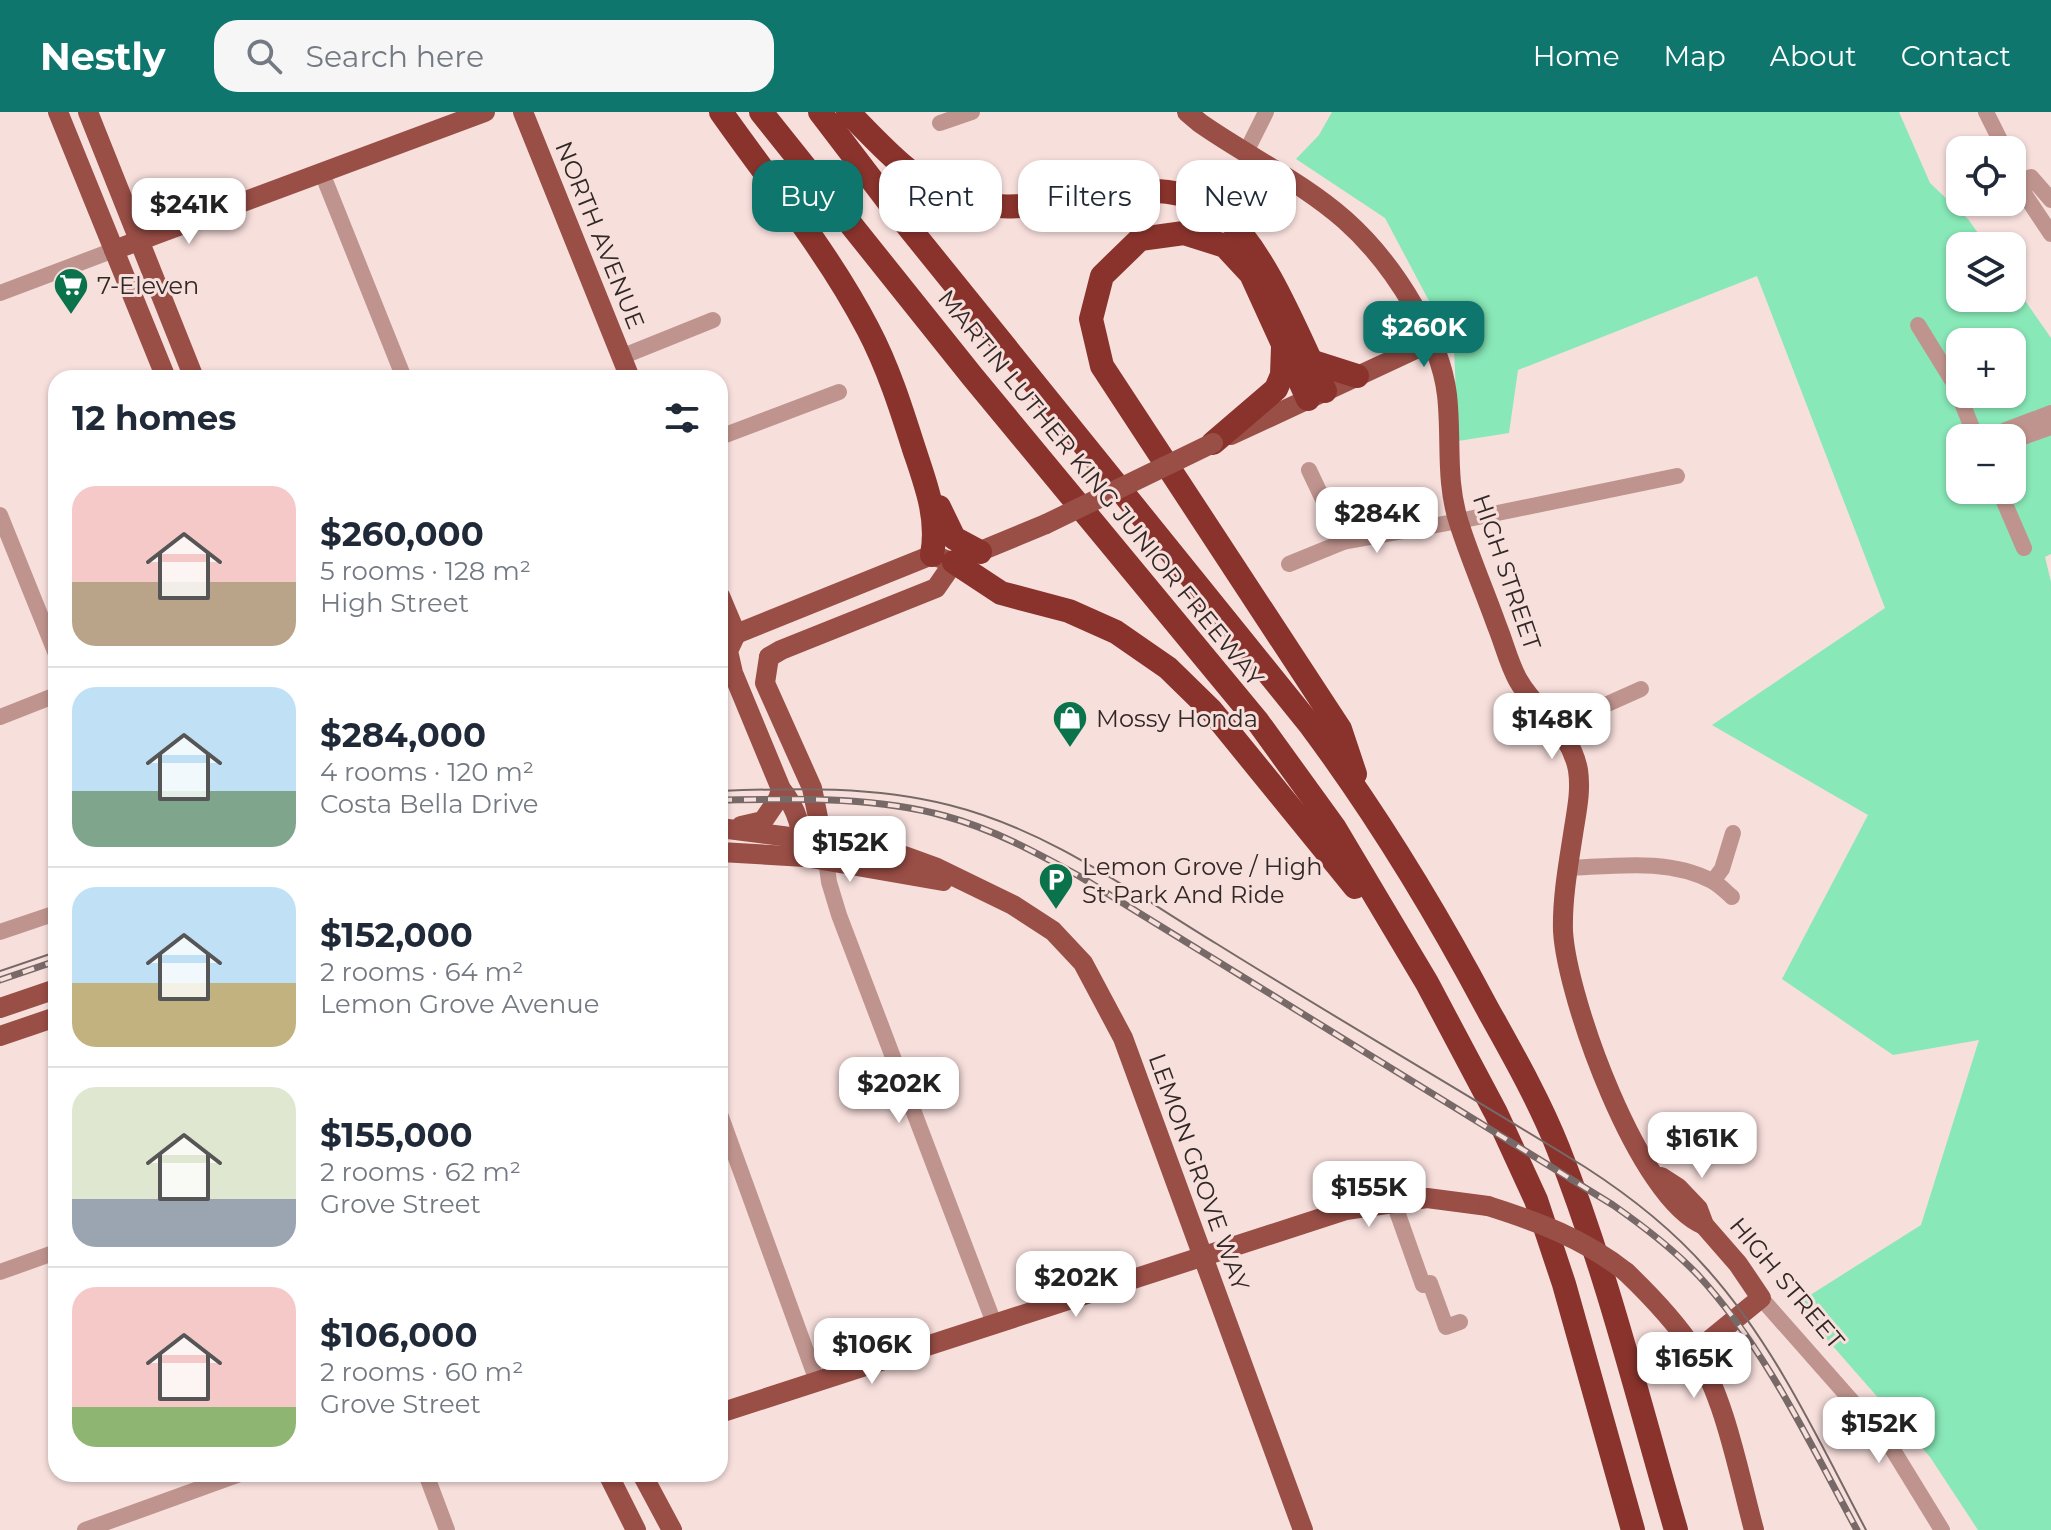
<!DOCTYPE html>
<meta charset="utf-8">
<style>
body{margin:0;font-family:Montserrat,sans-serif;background:#f6f6f7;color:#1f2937;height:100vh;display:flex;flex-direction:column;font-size:30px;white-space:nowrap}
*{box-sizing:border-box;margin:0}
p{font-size:26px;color:#747a83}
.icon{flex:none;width:44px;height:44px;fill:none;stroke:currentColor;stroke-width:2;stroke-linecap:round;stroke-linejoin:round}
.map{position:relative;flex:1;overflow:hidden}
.panel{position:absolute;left:48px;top:258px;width:680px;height:1112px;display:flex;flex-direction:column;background:#fff;border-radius:24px;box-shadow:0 2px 6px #0004}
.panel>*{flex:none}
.guide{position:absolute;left:752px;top:48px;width:760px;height:72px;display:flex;gap:16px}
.buttons{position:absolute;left:1946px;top:24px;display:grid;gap:16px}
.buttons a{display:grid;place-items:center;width:80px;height:80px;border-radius:16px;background:#fff;box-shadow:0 2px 6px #0004;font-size:40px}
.price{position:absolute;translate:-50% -68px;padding:0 18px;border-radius:16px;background:#fff;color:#222;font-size:26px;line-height:52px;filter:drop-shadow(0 2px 4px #0008)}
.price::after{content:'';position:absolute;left:50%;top:48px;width:24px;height:18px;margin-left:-12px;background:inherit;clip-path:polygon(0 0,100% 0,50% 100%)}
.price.current{background:#0f766e;color:#fff}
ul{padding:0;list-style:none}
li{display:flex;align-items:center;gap:24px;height:200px;padding:0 24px}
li+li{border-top:2px solid #e0e1e3}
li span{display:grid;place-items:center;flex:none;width:224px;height:160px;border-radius:24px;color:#555}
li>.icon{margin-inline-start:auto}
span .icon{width:96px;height:96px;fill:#fffc;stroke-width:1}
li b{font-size:34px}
h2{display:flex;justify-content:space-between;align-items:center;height:96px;padding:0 24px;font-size:34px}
.pill{padding:0 28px;border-radius:24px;background:#fff;box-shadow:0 2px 6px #0004;font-size:28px;line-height:72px}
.pill.current{background:#0f766e;color:#fff}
header{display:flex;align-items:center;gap:48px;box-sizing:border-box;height:112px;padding:0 40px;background:#0f766e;color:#fff}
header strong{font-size:38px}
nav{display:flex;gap:44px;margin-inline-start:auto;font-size:28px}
.search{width:560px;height:72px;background:#f6f6f7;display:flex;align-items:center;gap:20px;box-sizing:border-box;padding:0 28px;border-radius:24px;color:#747a83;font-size:30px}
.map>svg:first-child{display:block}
</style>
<header>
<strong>Nestly</strong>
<div class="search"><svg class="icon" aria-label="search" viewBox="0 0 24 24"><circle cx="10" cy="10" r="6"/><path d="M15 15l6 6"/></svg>Search here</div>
<nav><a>Home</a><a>Map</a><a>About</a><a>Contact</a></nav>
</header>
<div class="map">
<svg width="2051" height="1418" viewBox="0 0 2051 1418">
<rect width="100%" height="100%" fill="#f7dfdc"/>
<path fill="#88e8b7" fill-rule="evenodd" d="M1332 0H1899L1930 71 1968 107 1987 134H1960V186H2012V170L2051 226V442L2045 445 2051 470V1418H1978L1930 1345 1796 1192 1921 1113 1979 928 1893 943 1782 867 1868 703 1712 613 1885 496 1757 164 1518 258 1509 321 1458 329 1454 236 1385 106 1296 47 1319 23ZM1960 230H2012V282H1960ZM1960 326H2012V378H1960Z"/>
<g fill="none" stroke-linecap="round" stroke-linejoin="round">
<g stroke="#c0948e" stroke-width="16">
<path d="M1986 0 2005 38"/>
<path d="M940 11 972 0"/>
<path d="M1245 42 1266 0"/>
<path d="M2012 50 2022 68 2025 83 2051 122"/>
<path d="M322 61 404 266"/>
<path d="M2022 68 2031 65 2051 88"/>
<path d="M0 181 114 138"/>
<path d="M1918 213 1955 273 1976 326"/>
<path d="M621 245 713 208"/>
<path d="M720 325 839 280"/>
<path d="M2000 326 2006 318 2051 301"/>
<path d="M2012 329 2051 315"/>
<path d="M1309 358 1343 430"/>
<path d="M1999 378 2024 436"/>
<path d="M0 403 56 542"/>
<path d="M1289 452 1343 430 1459 409 1677 364"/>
<path d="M0 605 56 583"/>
<path d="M1562 619 1585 602 1641 577"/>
<path d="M826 748 829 770 839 803 994 1211"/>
<path d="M1568 756C1615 754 1669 746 1712 769 1720 773 1726 780 1732 785"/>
<path d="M1713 769 1722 757 1733 721"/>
<path d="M0 820 56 801"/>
<path d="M720 1002 817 1269"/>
<path d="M1394 1091 1423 1173 1430 1171 1446 1215 1460 1210"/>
<path d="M0 1160 56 1140"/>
<path d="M1761 1186 1888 1330 1942 1418"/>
<path d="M426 1362 447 1418"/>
<path d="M85 1418 240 1362"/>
</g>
<g stroke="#994e46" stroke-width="20">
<path d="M58 0 166 266"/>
<path d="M88 0 194 266"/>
<path d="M523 0 630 266"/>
<path d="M1187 0 1200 11C1247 44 1302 70 1345 108 1372 132 1395 162 1413 193 1430 221 1443 250 1447 283 1452 327 1445 368 1459 411 1470 446 1485 480 1497 514 1504 531 1509 552 1518 568 1537 602 1570 616 1578 658 1581 678 1577 697 1574 716 1569 749 1562 785 1563 819 1567 887 1639 1087 1704 1113"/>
<path d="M114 138 485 0"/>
<path d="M1231 323 1433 229"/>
<path d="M720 484 736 522 728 539 733 561 781 677C798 697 802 719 805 745"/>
<path d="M736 522 932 443 946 448"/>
<path d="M769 545 781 538 936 476 954 450 1046 412"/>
<path d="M769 545 765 571 812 676 825 740"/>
<path d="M741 714 763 709 778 687 781 677"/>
<path d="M720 716 860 734 904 744 937 756 1013 793 1053 819 1083 851 1123 926 1303 1418"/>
<path d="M720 740 805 745 943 769"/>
<path d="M0 896 56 877"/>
<path d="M0 924 56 905"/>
<path d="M1661 1065 1678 1076 1698 1097 1704 1113 1738 1152 1761 1186 1695 1240"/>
<path d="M1626 1160C1651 1184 1675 1209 1694 1238 1725 1285 1739 1363 1754 1418"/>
<path d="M720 1301 1346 1098 1427 1086 1488 1094"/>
<path d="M608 1362 636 1418"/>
<path d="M642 1362 672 1418"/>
</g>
<g stroke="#89332c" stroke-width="24">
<path d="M721 0C771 71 828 140 868 217 888 255 901 296 914 337 926 373 939 406 932 443"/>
<path d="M761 0 972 264 1258 610 1334 715 1427 871 1496 1001 1536 1088 1564 1172 1633 1418"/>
<path d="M820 0 894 97 1311 614C1377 703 1435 798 1487 896 1512 941 1539 988 1558 1036 1607 1160 1639 1291 1676 1418"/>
<path d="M848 0C880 32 912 70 956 86 1044 119 1153 40 1226 106 1267 142 1300 229 1325 279"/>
<path d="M1310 249 1357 264"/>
<path d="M1308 287 1251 162 1225 134 1184 121 1140 127 1102 164 1091 207 1102 254 1340 617 1355 662"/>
<path d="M1213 331 1276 277 1282 263 1283 235"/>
<path d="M939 395 954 426 980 440"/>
<path d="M954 450 1001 481 1069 499 1116 520 1168 556 1211 598 1355 775"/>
</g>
<g stroke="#776967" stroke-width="2">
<path d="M720 679C797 676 874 674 949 693 1049 718 1130 779 1217 832 1339 908 1463 980 1585 1055 1630 1084 1672 1117 1707 1157 1775 1233 1819 1329 1866 1418"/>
<path d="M0 859 56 840"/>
</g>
<defs>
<g id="rail">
<path d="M720 688C796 687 872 684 945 704 993 717 1037 741 1079 764L1613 1093C1643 1114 1672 1136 1698 1163 1766 1237 1809 1330 1857 1418"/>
<path d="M0 868 56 849"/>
</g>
</defs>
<use href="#rail" stroke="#776967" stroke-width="7"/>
<use href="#rail" stroke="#f7dfdc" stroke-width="4" stroke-dasharray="12" stroke-linecap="butt"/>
<g stroke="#994e46" stroke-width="20">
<path d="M1046 412 1213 331"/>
<path d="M1488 1094C1539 1110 1584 1127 1626 1160"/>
</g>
</g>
<defs>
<symbol id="supermarket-pin" viewBox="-11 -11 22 30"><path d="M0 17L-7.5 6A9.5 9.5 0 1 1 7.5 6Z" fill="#0b734b" stroke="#f7dfdc"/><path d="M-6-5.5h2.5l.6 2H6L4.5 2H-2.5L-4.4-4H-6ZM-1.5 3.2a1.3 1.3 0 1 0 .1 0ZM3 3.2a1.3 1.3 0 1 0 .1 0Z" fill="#fff"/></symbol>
<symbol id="shop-pin" viewBox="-11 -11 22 30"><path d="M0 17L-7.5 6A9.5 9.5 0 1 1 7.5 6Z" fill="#0b734b" stroke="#f7dfdc"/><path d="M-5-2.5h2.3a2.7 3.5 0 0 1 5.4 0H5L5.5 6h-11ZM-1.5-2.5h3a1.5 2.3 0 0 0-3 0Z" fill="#fff"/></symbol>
<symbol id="parking-pin" viewBox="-11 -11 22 30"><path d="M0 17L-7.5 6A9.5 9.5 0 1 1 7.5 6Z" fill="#0b734b" stroke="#f7dfdc"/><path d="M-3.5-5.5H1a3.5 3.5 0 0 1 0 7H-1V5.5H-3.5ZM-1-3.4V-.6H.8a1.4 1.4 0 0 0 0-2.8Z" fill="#fff"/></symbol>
</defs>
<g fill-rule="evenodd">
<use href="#supermarket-pin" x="51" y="153" width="40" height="54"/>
<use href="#shop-pin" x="1050" y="586" width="40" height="54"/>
<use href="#parking-pin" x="1036" y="748" width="40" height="54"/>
</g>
<g text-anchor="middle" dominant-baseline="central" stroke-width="6" stroke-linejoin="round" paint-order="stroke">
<g font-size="24" fill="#312827" stroke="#f7dfdc">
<text transform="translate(600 123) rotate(68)">NORTH AVENUE</text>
<text transform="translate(1101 376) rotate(51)">MARTIN LUTHER KING JUNIOR FREEWAY</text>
<text transform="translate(1507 460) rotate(71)">HIGH STREET</text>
<text transform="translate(1199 1060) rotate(70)">LEMON GROVE WAY</text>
<text transform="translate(1787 1171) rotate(50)">HIGH STREET</text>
</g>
<g font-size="24" fill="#312827" stroke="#f7dfdc" text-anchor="start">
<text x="97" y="173">7-Eleven</text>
<text x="1096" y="606">Mossy Honda</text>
<text x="1082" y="754">Lemon Grove / High<tspan x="1082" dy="28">St Park And Ride</tspan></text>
</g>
</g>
</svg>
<div class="buttons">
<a><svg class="icon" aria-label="locate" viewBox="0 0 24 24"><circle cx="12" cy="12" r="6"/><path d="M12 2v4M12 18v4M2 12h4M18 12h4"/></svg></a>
<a><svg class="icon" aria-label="layers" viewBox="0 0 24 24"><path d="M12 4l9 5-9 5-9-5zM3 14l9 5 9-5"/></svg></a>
<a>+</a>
<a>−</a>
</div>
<b class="price" style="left:189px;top:134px">$241K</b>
<b class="price current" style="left:1424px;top:257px">$260K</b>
<b class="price" style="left:1377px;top:443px">$284K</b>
<b class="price" style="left:1552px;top:649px">$148K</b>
<b class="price" style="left:850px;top:772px">$152K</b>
<b class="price" style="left:899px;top:1013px">$202K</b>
<b class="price" style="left:1702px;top:1068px">$161K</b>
<b class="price" style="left:1369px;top:1117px">$155K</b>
<b class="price" style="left:1076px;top:1207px">$202K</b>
<b class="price" style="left:872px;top:1274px">$106K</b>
<b class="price" style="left:1694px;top:1288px">$165K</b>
<b class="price" style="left:1879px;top:1353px">$152K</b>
<div class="guide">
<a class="pill current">Buy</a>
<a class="pill">Rent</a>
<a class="pill">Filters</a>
<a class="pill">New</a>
</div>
<section class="panel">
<h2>12 homes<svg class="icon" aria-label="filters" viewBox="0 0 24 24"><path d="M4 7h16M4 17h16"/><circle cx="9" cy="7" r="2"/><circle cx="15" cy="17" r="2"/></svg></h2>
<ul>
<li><span style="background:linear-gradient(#f6c9c9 60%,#b9a48a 0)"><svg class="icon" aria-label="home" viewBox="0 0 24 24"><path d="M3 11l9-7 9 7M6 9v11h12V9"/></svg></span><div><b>$260,000</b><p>5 rooms · 128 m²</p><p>High Street</p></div></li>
<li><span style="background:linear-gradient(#bfe0f5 65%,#7fa58c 0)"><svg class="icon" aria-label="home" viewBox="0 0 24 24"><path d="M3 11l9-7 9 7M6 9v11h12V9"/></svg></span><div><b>$284,000</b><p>4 rooms · 120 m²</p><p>Costa Bella Drive</p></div></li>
<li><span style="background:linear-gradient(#bfe0f5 60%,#c2b280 0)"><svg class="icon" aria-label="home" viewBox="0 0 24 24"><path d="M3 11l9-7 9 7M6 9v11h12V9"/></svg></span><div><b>$152,000</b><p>2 rooms · 64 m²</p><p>Lemon Grove Avenue</p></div></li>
<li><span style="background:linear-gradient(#dfe7d0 70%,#9aa5b1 0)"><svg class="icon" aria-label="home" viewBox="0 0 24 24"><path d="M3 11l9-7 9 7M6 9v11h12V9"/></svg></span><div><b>$155,000</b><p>2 rooms · 62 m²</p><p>Grove Street</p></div></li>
<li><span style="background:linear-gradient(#f6c9c9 75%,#8fb573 0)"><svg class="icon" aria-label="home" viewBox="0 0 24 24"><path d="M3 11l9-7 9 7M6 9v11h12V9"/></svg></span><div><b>$106,000</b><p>2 rooms · 60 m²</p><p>Grove Street</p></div></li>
</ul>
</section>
</div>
